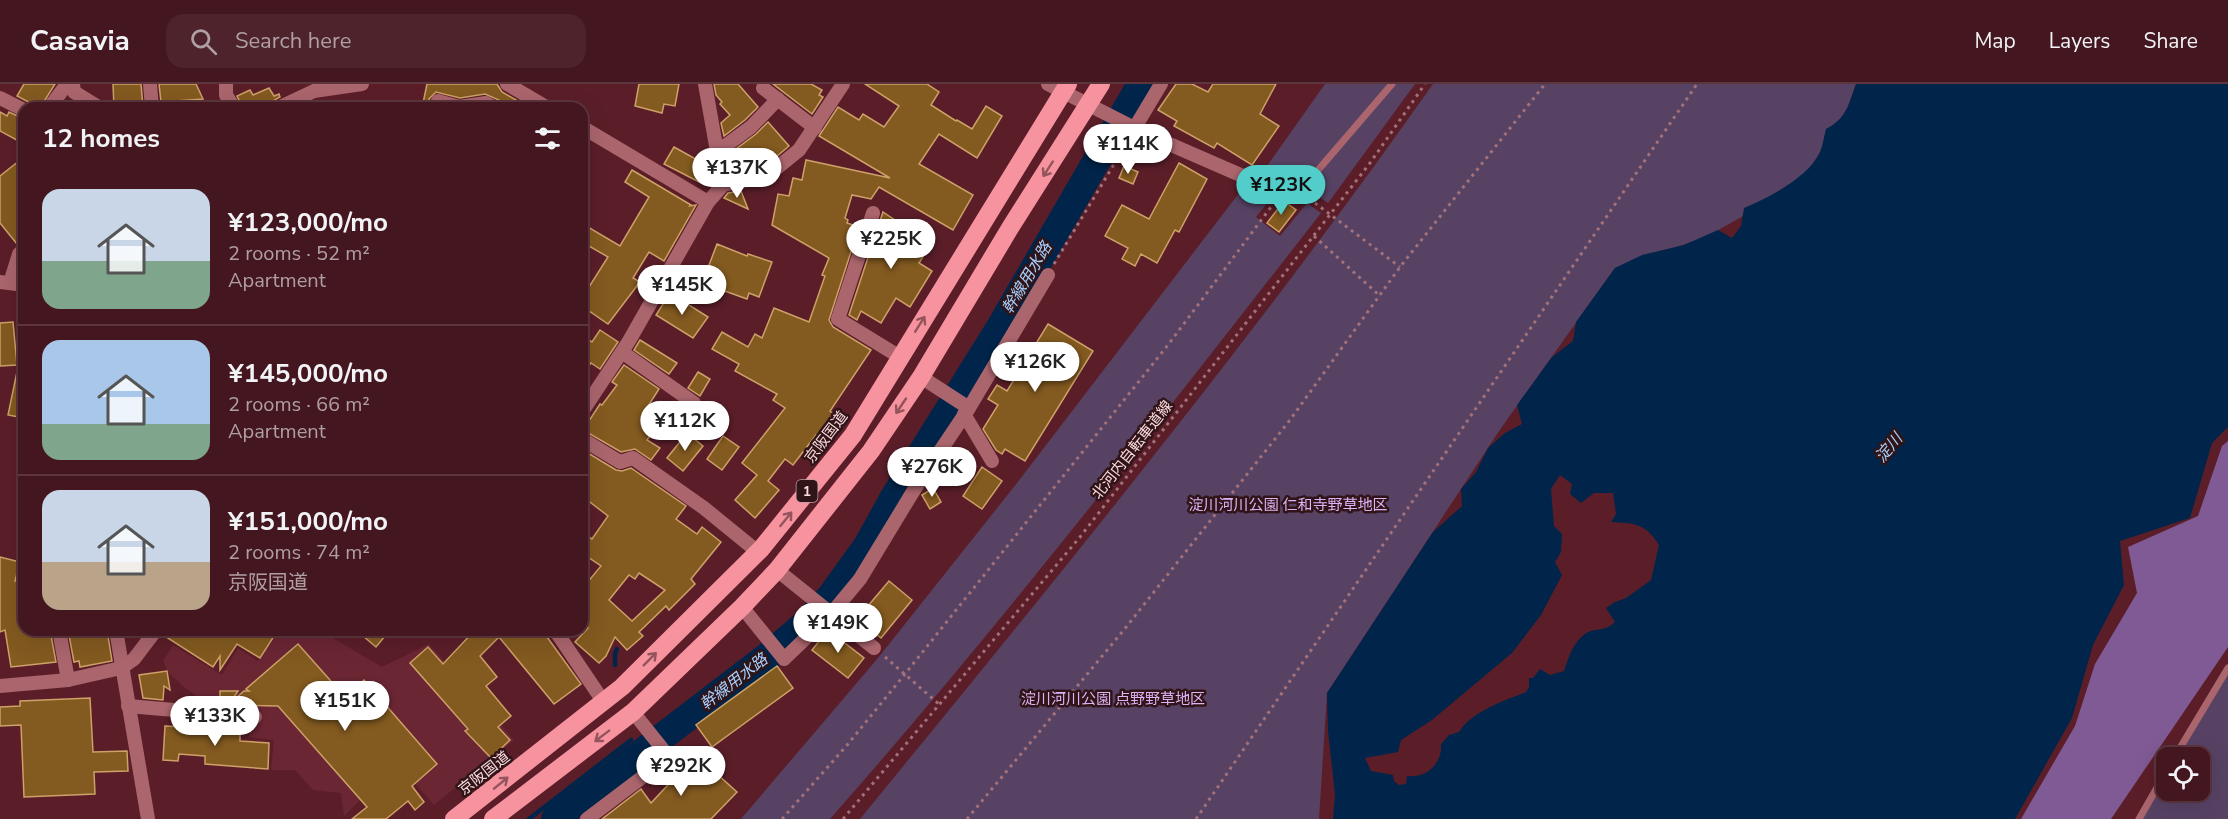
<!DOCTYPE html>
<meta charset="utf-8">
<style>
body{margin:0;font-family:"Nunito Sans","Noto Sans JP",sans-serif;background:#4e232c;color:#f1f3f6;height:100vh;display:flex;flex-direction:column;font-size:22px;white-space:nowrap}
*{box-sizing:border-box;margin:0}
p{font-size:20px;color:#af9fa4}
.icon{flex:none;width:33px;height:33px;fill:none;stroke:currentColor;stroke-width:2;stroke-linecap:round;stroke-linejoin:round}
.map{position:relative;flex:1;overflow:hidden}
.sheet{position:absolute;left:18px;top:18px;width:570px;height:534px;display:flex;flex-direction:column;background:#44161f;border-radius:18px;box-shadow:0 6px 24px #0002,0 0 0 2px #5c353d}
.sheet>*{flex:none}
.tools{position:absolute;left:2156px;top:663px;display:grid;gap:12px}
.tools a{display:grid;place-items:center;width:54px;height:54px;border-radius:12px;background:#44161f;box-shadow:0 6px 24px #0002,0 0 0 2px #5c353d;font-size:30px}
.price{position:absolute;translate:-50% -51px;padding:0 14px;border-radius:21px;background:#fff;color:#222;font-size:20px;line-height:39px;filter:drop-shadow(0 2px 3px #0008)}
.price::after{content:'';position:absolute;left:50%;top:36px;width:18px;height:14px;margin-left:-9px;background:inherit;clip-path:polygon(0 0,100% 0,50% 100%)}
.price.selected{background:#53cdca;color:#111}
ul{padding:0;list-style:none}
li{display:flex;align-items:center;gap:18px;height:150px;padding:0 24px}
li+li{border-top:2px solid #5c353d}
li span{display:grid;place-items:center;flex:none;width:168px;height:120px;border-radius:18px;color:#555}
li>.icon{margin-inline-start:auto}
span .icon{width:72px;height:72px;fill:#fffc;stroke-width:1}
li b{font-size:26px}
h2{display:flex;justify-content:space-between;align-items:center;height:72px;padding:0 24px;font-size:26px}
header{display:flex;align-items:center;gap:36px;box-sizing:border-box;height:84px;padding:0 30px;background:#44161f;border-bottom:2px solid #5c353d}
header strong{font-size:28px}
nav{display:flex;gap:33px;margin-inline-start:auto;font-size:21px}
.search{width:420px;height:54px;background:#4e232c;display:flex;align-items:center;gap:15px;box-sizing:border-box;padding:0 21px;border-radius:18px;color:#af9fa4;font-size:22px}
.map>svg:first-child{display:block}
</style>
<header>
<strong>Casavia</strong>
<div class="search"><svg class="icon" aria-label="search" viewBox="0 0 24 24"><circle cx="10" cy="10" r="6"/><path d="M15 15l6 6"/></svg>Search here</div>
<nav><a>Map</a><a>Layers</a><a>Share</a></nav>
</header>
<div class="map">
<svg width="2228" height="735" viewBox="0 0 2228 735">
<rect width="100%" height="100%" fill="#5b1e29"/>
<path fill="#6b2634" d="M281 546H323L328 551 382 583 429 560 514 656 434 721 397 679 344 732 341 709 313 706 295 686H271L274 656 249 653 251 639 210 622 184 603 169 589 163 577 173 561 222 591 238 564 258 577Z"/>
<g fill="#574264">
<path d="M1325 0H1415L1328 119 1291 94 1272 96 1260 92Z"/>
<path d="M1433 0H1856L1847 25 1801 99 1706 153 1615 184 1499 347 1327 609 1319 735H860C1057 494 1254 254 1433 0Z"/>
<path d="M1246 100 1269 106 1267 119 1256 133 1280 152 1307 119 1321 129C1161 334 1002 540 830 735H741L878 574 1017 399Z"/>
<path d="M2228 584V735H2139L2166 688V706H2199V674L2174 673Z"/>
</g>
<path fill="#7f5a94" d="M2228 357V563L2111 735H2021L2075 642 2095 580 2137 509 2128 463 2198 432 2222 362Z"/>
<path fill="#01254a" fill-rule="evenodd" d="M1856 0H2228V343L2212 359 2190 434 2120 457 2124 501 2093 561 2072 634 2015 735H1333L1335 710 1328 647 1327 609 1433 448 1462 422 1461 405 1476 388 1488 364 1505 349 1522 340 1517 321 1552 273 1573 257 1576 238 1615 184 1642 171 1684 161 1718 146 1732 154 1741 142 1744 124C1768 114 1809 93 1820 68 1823 61 1824 52 1826 45 1846 35 1849 20 1856 0ZM1560 391 1572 400 1570 410 1581 419 1594 409H1613L1616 430 1611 438C1635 439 1646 440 1659 461L1651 496 1626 514 1615 518 1606 524 1615 538C1604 549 1594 543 1585 550 1573 558 1568 575 1564 587L1550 591 1540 585 1533 594H1529V603L1526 608C1504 617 1472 627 1459 648L1449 651 1441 660C1443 679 1426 695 1407 692L1406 700 1399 701 1394 697 1393 691 1371 687 1365 674 1398 668 1401 656 1432 636 1512 569 1541 531 1562 491 1555 478 1561 468 1562 450 1554 442 1551 405Z"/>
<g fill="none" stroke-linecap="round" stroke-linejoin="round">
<g stroke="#01254a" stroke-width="4.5">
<path d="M615 581V570L617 565"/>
<path d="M529 735 631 656"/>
</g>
<path stroke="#01254a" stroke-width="28" d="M555 735 769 571 804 541 831 512 867 462 893 415 999 245 1141 0"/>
</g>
<g fill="#835a20" stroke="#cda168" stroke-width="1.5" fill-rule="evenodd">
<path d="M24 0H55L40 24 17 12Z"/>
<path d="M113 0H141L143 23 114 24Z"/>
<path d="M159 0H196L203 15 161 18Z"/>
<path d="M427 0H497L502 8 530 24H506L499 16 485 10 460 14 436 8 429 15 433 24H422Z"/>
<path d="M639 0H679L675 22 664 20 662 29 635 22Z"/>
<path d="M714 0H738L758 23 745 36 724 52 721 39 730 31 720 20 722 18 716 11Z"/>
<path d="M773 0H811L822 6 819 11 823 13 812 30Z"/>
<path d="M865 0H927L939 8 931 21 956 37 957 36 972 45 986 22 1002 32 977 74 939 50 919 80 973 111 953 146 879 103 871 115 852 111 845 134 848 136 847 139 859 143 829 236 833 243 871 266 830 327 836 332 819 354 816 351 793 381 785 375 768 397 779 406 755 434 735 416 757 391 742 379 785 324 773 316 777 310 735 287 739 280 712 265 722 248 748 263 755 250 762 254 774 224 809 238 825 192 822 191 829 174 772 141 778 110 789 112 793 94 802 96 806 76 890 94 819 52 838 23 859 36 863 30 884 43 899 22Z"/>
<path d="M1176 0H1192L1208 8 1213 0H1276L1260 30 1279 42 1252 81 1217 59 1214 64 1174 42 1177 37 1158 26Z"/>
<path d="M269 4 274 12 279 10 280 13 271 18 269 24H243L237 12 250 6 253 11Z"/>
<path d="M0 28 7 32 9 28 24 35V60L0 47Z"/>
<path d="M768 38 789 62 763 84 756 77 743 88 733 90 729 85 728 76 738 68 736 65 756 50Z"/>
<path d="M674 63 710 83 701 99 664 80Z"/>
<path d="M24 73V156L17 160 0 139V92Z"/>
<path d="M1179 79 1207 95 1179 148 1175 146 1157 179 1141 170 1135 182 1122 175 1128 164 1105 152 1122 121 1149 135Z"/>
<path d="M1124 82 1138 88 1133 100 1119 94Z"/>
<path d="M632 86 691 121 690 122 696 121 664 177 649 168 633 194 640 198 608 240 582 222V214L608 173 582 158V153L588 143 620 162 649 113 625 98Z"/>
<path d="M741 107 748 125 724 114 728 109Z"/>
<path d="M1284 117 1296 126 1279 148 1267 139Z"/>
<path d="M883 128 931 160 919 179 932 187 910 223 896 214 881 239 861 227 857 236 849 231Z"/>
<path d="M717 160 747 172 748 170 772 178 759 213 749 209 747 215 722 206 725 197 706 189Z"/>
<path d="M670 209 708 233 693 254 656 231Z"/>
<path d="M13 238 17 281 0 282V239Z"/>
<path d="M1048 240 1093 267 1025 377 1005 365 1002 370 996 366 983 345 998 321 988 315 997 301 1007 307Z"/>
<path d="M600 246 618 258 600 285 591 279 582 291V251L592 258Z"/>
<path d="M640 256 677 279 669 290 634 266Z"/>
<path d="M624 281 659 305 643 330 658 340 647 356 660 364 651 376 635 365 621 368 583 346 600 320 602 321 617 301 612 298Z"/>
<path d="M18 283 24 284V334L8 331Z"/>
<path d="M698 288 710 295 700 312 688 304Z"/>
<path d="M687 349 703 362 683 387 667 374Z"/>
<path d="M723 352 739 363 722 386 707 375Z"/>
<path d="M583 366 616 386 622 387 631 384 686 422 676 435 697 450 702 443 721 458 691 495 695 500 669 526 666 522 639 548 643 552 627 566 615 553 606 572 599 579 575 558 588 544 582 539V505L601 482 582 469V448L592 455 608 432 582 412ZM639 489 665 506 632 537 609 516 629 491 635 495Z"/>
<path d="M982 383 1002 397 982 425 963 412Z"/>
<path d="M933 404 941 418 930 425 922 411Z"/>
<path d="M0 473 20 478 15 497 24 495V546H50L56 578 11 583 5 546 0 548Z"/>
<path d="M889 497 912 516 881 554 857 535Z"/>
<path d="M68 546H107L112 577 80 583 79 577 74 578Z"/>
<path d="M165 546H278L260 574 237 560 220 586V572L213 583 163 551Z"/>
<path d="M356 546H390L376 563Z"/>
<path d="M475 546H542L581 600 554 620 499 553 480 572 497 593 486 602 511 632 498 643 510 656 491 674 465 647 468 645 410 579 428 563 443 580Z"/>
<path d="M828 546 864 574 848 594 812 566Z"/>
<path d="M298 560 345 613 364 596 437 680 412 702 424 718 415 726 408 717 386 735H352L367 723 278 622 220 621V607H238L230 619 244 607H249L246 605Z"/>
<path d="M777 582 793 604 712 663 696 641Z"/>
<path d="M167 587 170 606 164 602 163 616 143 614 139 591Z"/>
<path d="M90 614 93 668 127 667 128 687 94 688 95 710 24 713 21 641 0 642V623L20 622V617Z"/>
<path d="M165 642 240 646V657L269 659 268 685 205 680V672L179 670 178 677 163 676Z"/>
<path d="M696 671 737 708 711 735H602L641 705 651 719Z"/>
</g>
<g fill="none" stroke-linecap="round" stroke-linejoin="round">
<g stroke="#a27179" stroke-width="3" stroke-dasharray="3 4.5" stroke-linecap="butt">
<path d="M1303 110 1400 183"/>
<path d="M1314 152 1380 212"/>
<path d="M1054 180 1128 57"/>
<path d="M885 573 940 621"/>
<path d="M782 735 848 660 905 590 1168 261 1277 115"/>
<path d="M843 735 1080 453 1370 79 1425 0"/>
<path d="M967 735 1123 547 1290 336 1400 183 1545 0"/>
<path d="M1196 735 1697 0"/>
</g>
<g stroke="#ab656d" stroke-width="7">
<path d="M1245 93 1286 108 1313 92 1392 0"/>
<path d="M2174 674 2228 584"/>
<path d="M2139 735 2166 688"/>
</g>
<g stroke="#ab656d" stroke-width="14">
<path d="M73 0 74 8 100 24"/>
<path d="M150 0 152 24"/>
<path d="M226 0V11L234 24"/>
<path d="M507 0 548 24"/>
<path d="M705 0 723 101"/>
<path d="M1048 0 1144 49 1245 93"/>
<path d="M763 4 815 44"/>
<path d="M0 14 24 26"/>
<path d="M438 17 459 23 486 19 495 24"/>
<path d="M49 24 67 0"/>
<path d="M278 24 314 7 362 0"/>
<path d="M582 43 708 118"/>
<path d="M1134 45 1161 0"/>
<path d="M717 68 751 43 778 15"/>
<path d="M873 129 838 235 900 273"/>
<path d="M0 198 24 201"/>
<path d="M10 199 19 170 24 165"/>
<path d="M622 268 694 319"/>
<path d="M921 293 969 324"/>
<path d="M582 328 629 257 708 118 723 101 767 92 799 66 843 0"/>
<path d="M964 330 992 377"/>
<path d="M582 355 620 378 633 374 704 424 758 468"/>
<path d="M777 486 874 564"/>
<path d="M742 523 784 575 831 530 860 495 914 406 969 324 1048 191"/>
<path d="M59 546 68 596"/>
<path d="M116 546 148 735"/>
<path d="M555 546 603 617"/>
<path d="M0 602 68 596 121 584 134 575 156 546"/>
<path d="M128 622 255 633"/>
<path d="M587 735 669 673 633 628"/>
</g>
<g stroke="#f7939f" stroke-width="18">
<path d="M454 735 622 603 761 465 853 351 1068 0"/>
<path d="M493 735 633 628 742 523 777 486 871 367 921 293 1010 144 1101 0"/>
</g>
</g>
<defs><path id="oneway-shaft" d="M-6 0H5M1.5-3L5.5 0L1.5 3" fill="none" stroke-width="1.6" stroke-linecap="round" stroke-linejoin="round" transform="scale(1.5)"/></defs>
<g stroke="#93545c">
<use href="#oneway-shaft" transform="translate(1048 85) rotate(123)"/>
<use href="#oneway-shaft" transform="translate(920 240) rotate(-58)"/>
<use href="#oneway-shaft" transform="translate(901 322) rotate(124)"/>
<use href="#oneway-shaft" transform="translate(786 435) rotate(-51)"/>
<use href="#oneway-shaft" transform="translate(650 575) rotate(-45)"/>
<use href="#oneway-shaft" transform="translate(602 652) rotate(143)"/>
<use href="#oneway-shaft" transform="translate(501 699) rotate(-39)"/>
</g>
<g text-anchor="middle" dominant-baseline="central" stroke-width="5" stroke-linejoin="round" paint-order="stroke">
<rect fill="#2f1418" stroke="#be9fa2" stroke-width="1.5" x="796.5" y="396" width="21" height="22" rx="4.5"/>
<g font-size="14" font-weight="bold" fill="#fbdadd">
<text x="807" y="407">1</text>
</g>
<g font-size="15" fill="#fbdadd" stroke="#2f1418">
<text transform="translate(826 353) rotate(-53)">京阪国道</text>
<text transform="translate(1132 366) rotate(-52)">北河内自転車道線</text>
<text transform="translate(484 689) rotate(-38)">京阪国道</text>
</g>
<g font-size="15" fill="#ddb2f6" stroke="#2f1418">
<text x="1288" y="421">淀川河川公園 仁和寺野草地区</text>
<text x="1113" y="615">淀川河川公園 点野野草地区</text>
</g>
<g font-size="16" font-style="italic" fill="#a8d0fe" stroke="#2f1418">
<text transform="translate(1027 194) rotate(-59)">幹線用水路</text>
<text transform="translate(1889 364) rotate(-50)">淀川</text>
<text transform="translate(734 598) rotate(-38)">幹線用水路</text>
</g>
</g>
</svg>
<div class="tools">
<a><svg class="icon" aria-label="locate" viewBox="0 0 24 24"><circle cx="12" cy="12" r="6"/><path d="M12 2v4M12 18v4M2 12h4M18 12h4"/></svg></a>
</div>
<b class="price" style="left:1128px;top:91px">¥114K</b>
<b class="price" style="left:737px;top:115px">¥137K</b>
<b class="price selected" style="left:1281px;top:132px">¥123K</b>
<b class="price" style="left:891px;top:186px">¥225K</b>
<b class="price" style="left:682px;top:232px">¥145K</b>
<b class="price" style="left:1035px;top:309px">¥126K</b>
<b class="price" style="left:685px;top:368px">¥112K</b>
<b class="price" style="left:932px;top:414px">¥276K</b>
<b class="price" style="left:838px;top:570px">¥149K</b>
<b class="price" style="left:345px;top:648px">¥151K</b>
<b class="price" style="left:215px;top:663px">¥133K</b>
<b class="price" style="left:681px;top:713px">¥292K</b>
<section class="sheet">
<h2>12 homes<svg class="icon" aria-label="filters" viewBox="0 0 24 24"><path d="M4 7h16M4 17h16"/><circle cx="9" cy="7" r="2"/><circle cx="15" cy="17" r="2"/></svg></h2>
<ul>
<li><span style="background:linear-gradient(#c9d6e8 60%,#7fa58c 0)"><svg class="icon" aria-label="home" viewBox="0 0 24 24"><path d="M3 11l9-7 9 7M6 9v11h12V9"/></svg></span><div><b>¥123,000/mo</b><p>2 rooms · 52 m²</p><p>Apartment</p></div></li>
<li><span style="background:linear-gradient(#a9c7e8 70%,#7fa58c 0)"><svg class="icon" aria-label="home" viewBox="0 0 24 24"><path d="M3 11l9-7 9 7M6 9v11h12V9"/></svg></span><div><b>¥145,000/mo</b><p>2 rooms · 66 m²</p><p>Apartment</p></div></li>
<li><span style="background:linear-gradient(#c9d6e8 60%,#b9a48a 0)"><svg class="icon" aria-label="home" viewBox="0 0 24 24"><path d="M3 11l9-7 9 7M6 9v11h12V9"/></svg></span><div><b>¥151,000/mo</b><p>2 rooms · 74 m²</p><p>京阪国道</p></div></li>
</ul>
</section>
</div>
